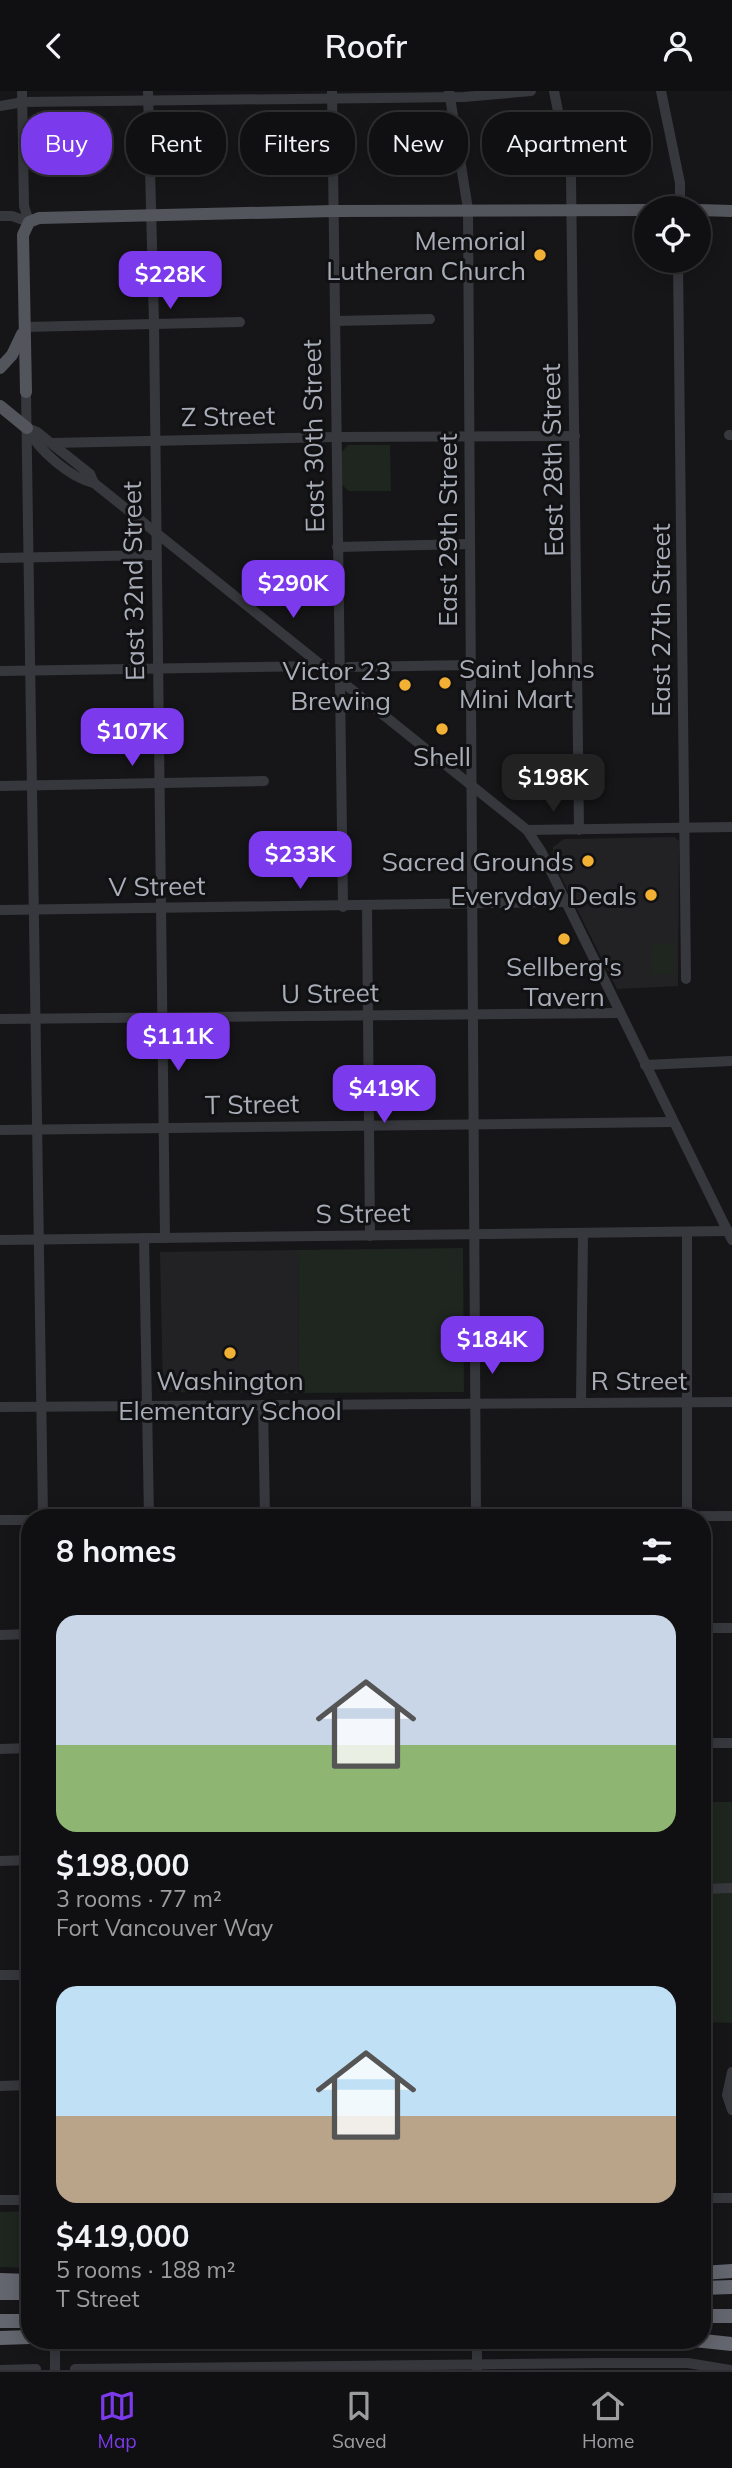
<!DOCTYPE html>
<meta charset="utf-8">
<style>
body{margin:0;font-family:Mulish,sans-serif;background:#1e1e20;color:#f1f3f6;height:100vh;display:flex;flex-direction:column;font-size:26px;white-space:nowrap}
*{box-sizing:border-box;margin:0}
p{font-size:23px;color:#9c9d9f}
.icon{flex:none;width:38px;height:38px;fill:none;stroke:currentColor;stroke-width:2;stroke-linecap:round;stroke-linejoin:round}
.map{position:relative;flex:1;overflow:hidden}
.side{position:absolute;left:21px;top:1418px;width:690px;height:840px;display:flex;flex-direction:column;background:#101012;border-radius:28px;box-shadow:0 4px 18px #0003,0 0 0 2px #303032}
.side>*{flex:none}
.top-card{position:absolute;left:21px;top:21px;width:691px;height:63px;display:flex;gap:14px}
.tools{position:absolute;left:634px;top:105px;display:grid;gap:14px}
.tools a{display:grid;place-items:center;width:77px;height:77px;border-radius:50%;background:#101012;box-shadow:0 4px 18px #0003,0 0 0 2px #303032;font-size:35px}
.price{position:absolute;translate:-50% -60px;padding:0 16px;border-radius:14px;background:#7c3aed;color:#fff;font-size:23px;line-height:46px;filter:drop-shadow(0 2px 4px #0008)}
.price::after{content:'';position:absolute;left:50%;top:42px;width:21px;height:16px;margin-left:-10px;background:inherit;clip-path:polygon(0 0,100% 0,50% 100%)}
.price.on{background:#222;color:#fff}
ul{padding:0;list-style:none}
li{display:grid;align-content:center;gap:14px;height:371px;padding:0 35px}
li span{display:grid;place-items:center;height:217px;border-radius:21px;color:#555}
li>.icon{margin-inline-start:auto}
span .icon{width:126px;height:126px;fill:#fffc;stroke-width:1}
li b{font-size:30px}
h2{display:flex;justify-content:space-between;align-items:center;height:84px;padding:0 35px;font-size:30px}
.tag{padding:0 24px;border-radius:28px;background:#101012;box-shadow:0 4px 18px #0003,0 0 0 2px #303032;font-size:24px;line-height:63px}
.tag.on{background:#7c3aed;color:#fff}
header{display:flex;justify-content:space-between;align-items:center;height:91px;padding:0 35px;background:#101012;font-size:32px;font-weight:600}
.dock{display:flex;justify-content:space-around;align-items:center;height:98px;border-top:2px solid #303032;background:#101012;font-size:19px;color:#9c9d9f}
.dock a{display:grid;justify-items:center;gap:4px}
.dock .on{color:#7c3aed}
.map>svg:first-child{display:block}
</style>
<header><svg class="icon" aria-label="back" viewBox="0 0 24 24"><path d="M15 5l-7 7 7 7"/></svg>Roofr<svg class="icon" aria-label="person" viewBox="0 0 24 24"><circle cx="12" cy="8" r="4"/><path d="M4 21q1-7 8-7t8 7"/></svg></header>
<div class="map">
<svg width="732" height="2279" viewBox="0 0 732 2279">
<rect width="100%" height="100%" fill="#161618"/>
<g fill="#222225">
<path d="M674 746 679 750 678 895 617 898 553 770V756L564 748Z"/>
<path d="M298 1159 299 1302 163 1301 160 1161Z"/>
</g>
<g fill="#1e261f">
<path d="M348 354H390L391 400H349L342 394 341 362Z"/>
<path d="M675 852V883H651V854Z"/>
<path d="M463 1157 464 1301 299 1302 298 1159Z"/>
<path d="M702 1711H732V1932L702 1931Z"/>
<path d="M30 2120V2177L0 2176V2121Z"/>
</g>
<g fill="none" stroke-linecap="round" stroke-linejoin="round">
<g stroke="#37383d" stroke-width="10">
<path d="M22 0 24 115 29 131"/>
<path d="M148 0 154 233 165 1147"/>
<path d="M332 0 343 816"/>
<path d="M449 0 468 118 476 1426"/>
<path d="M554 0 571 86 579 739"/>
<path d="M661 0 680 92V117"/>
<path d="M0 15 23 11 464 6 531 0"/>
<path d="M0 125H12L29 131"/>
<path d="M678 170 686 888"/>
<path d="M335 230 430 228"/>
<path d="M25 236 240 231"/>
<path d="M26 301 43 1426"/>
<path d="M27 337 37 341 90 383 94 392"/>
<path d="M28 339C40 360 70 387 94 392L527 739 541 760 732 1149"/>
<path d="M729 344H732"/>
<path d="M51 352 336 346 575 345"/>
<path d="M337 456 470 453"/>
<path d="M0 467 155 464"/>
<path d="M0 580 325 575"/>
<path d="M338 586 349 576 470 574"/>
<path d="M0 695 264 690"/>
<path d="M527 739 732 736"/>
<path d="M367 816 370 1145"/>
<path d="M0 819 565 811"/>
<path d="M0 928 619 922"/>
<path d="M645 974 732 970"/>
<path d="M0 1039 673 1031"/>
<path d="M687 1142V1426"/>
<path d="M144 1147 149 1426"/>
<path d="M0 1149 728 1140"/>
<path d="M581 1312 583 1142"/>
<path d="M263 1314 265 1426"/>
<path d="M0 1316 732 1311"/>
<path d="M499 1426 732 1425"/>
<path d="M0 1429H30"/>
<path d="M702 1537H732"/>
<path d="M0 1544 30 1543"/>
<path d="M702 1652H732"/>
<path d="M0 1658 30 1657"/>
<path d="M0 1770 30 1769"/>
<path d="M702 1798 732 1797"/>
<path d="M0 1884H30"/>
<path d="M732 1981 727 2004 732 2019"/>
<path d="M0 1995 30 1994"/>
<path d="M702 2107H732"/>
<path d="M0 2109H30"/>
<path d="M55 2249V2279"/>
<path d="M75 2278 601 2272H688L730 2279"/>
<path d="M0 2279 36 2278"/>
</g>
<g stroke="#53555c" stroke-width="12">
<path d="M698 119 732 120"/>
<path d="M0 277 12 264 22 243"/>
<path d="M26 301 23 144 29 131 39 127 334 120 646 119"/>
<path d="M0 315 27 337"/>
</g>
<g stroke="#63666e" stroke-width="14">
<path d="M702 2182 732 2180"/>
<path d="M0 2189 30 2190"/>
<path d="M702 2197 732 2196"/>
<path d="M0 2202H30"/>
<path d="M702 2225H732"/>
<path d="M0 2230H30"/>
<path d="M0 2247 30 2246"/>
<path d="M694 2249 732 2253"/>
</g>
<path stroke="#37383d" stroke-width="10" d="M477 2249V2279"/>
</g>
<g fill="#f2b134" stroke="#111113" stroke-width="2.5">
<circle cx="540" cy="164" r="7"/>
<circle cx="445" cy="592" r="7"/>
<circle cx="405" cy="594" r="7"/>
<circle cx="442" cy="638" r="7"/>
<circle cx="588" cy="770" r="7"/>
<circle cx="651" cy="804" r="7"/>
<circle cx="564" cy="848" r="7"/>
<circle cx="230" cy="1262" r="7"/>
</g>
<g text-anchor="middle" dominant-baseline="central" stroke-width="6" stroke-linejoin="round" paint-order="stroke">
<g font-size="26" fill="#a8adb8" stroke="#111113" text-anchor="end">
<text x="526" y="149">Memorial<tspan x="526" dy="30">Lutheran Church</tspan></text>
<text x="459" y="577" text-anchor="start">Saint Johns<tspan x="459" dy="30">Mini Mart</tspan></text>
<text x="391" y="579">Victor 23<tspan x="391" dy="30">Brewing</tspan></text>
<text x="442" y="665" text-anchor="middle">Shell</text>
<text x="574" y="770">Sacred Grounds</text>
<text x="637" y="804">Everyday Deals</text>
<text x="564" y="875" text-anchor="middle">Sellberg's<tspan x="564" dy="30">Tavern</tspan></text>
<text x="230" y="1289" text-anchor="middle">Washington<tspan x="230" dy="30">Elementary School</tspan></text>
</g>
<g font-size="26" fill="#a8adb8" stroke="#111113">
<text transform="translate(228 325) rotate(-1)">Z Street</text>
<text transform="translate(313 345) rotate(-91)">East 30th Street</text>
<text transform="translate(552 369) rotate(-91)">East 28th Street</text>
<text transform="translate(447 439) rotate(-90)">East 29th Street</text>
<text transform="translate(133 490) rotate(-91)">East 32nd Street</text>
<text transform="translate(660 529) rotate(-90)">East 27th Street</text>
<text transform="translate(157 795) rotate(-1)">V Street</text>
<text transform="translate(330 902) rotate(-1)">U Street</text>
<text transform="translate(252 1013) rotate(-1)">T Street</text>
<text transform="translate(363 1122) rotate(-1)">S Street</text>
<text x="639" y="1289">R Street</text>
</g>
</g>
</svg>
<div class="tools">
<a><svg class="icon" aria-label="locate" viewBox="0 0 24 24"><circle cx="12" cy="12" r="6"/><path d="M12 2v4M12 18v4M2 12h4M18 12h4"/></svg></a>
</div>
<b class="price" style="left:170px;top:220px">$228K</b>
<b class="price" style="left:293px;top:529px">$290K</b>
<b class="price" style="left:132px;top:677px">$107K</b>
<b class="price on" style="left:553px;top:723px">$198K</b>
<b class="price" style="left:300px;top:800px">$233K</b>
<b class="price" style="left:178px;top:982px">$111K</b>
<b class="price" style="left:384px;top:1034px">$419K</b>
<b class="price" style="left:492px;top:1285px">$184K</b>
<div class="top-card">
<a class="tag on">Buy</a>
<a class="tag">Rent</a>
<a class="tag">Filters</a>
<a class="tag">New</a>
<a class="tag">Apartment</a>
</div>
<section class="side">
<h2>8 homes<svg class="icon" aria-label="filters" viewBox="0 0 24 24"><path d="M4 7h16M4 17h16"/><circle cx="9" cy="7" r="2"/><circle cx="15" cy="17" r="2"/></svg></h2>
<ul>
<li><span style="background:linear-gradient(#c9d6e8 60%,#8fb573 0)"><svg class="icon" aria-label="home" viewBox="0 0 24 24"><path d="M3 11l9-7 9 7M6 9v11h12V9"/></svg></span><div><b>$198,000</b><p>3 rooms · 77 m²</p><p>Fort Vancouver Way</p></div></li>
<li><span style="background:linear-gradient(#bfe0f5 60%,#b9a48a 0)"><svg class="icon" aria-label="home" viewBox="0 0 24 24"><path d="M3 11l9-7 9 7M6 9v11h12V9"/></svg></span><div><b>$419,000</b><p>5 rooms · 188 m²</p><p>T Street</p></div></li>
</ul>
</section>
</div>
<nav class="dock">
<a class="on"><svg class="icon" aria-label="map" viewBox="0 0 24 24"><path d="M3 6l6-2 6 2 6-2v14l-6 2-6-2-6 2zM9 4v14M15 6v14"/></svg>Map</a>
<a><svg class="icon" aria-label="saved" viewBox="0 0 24 24"><path d="M7 4h10v16l-5-4-5 4z"/></svg>Saved</a>
<a><svg class="icon" aria-label="home" viewBox="0 0 24 24"><path d="M3 11l9-7 9 7M6 9v11h12V9"/></svg>Home</a>
</nav>
